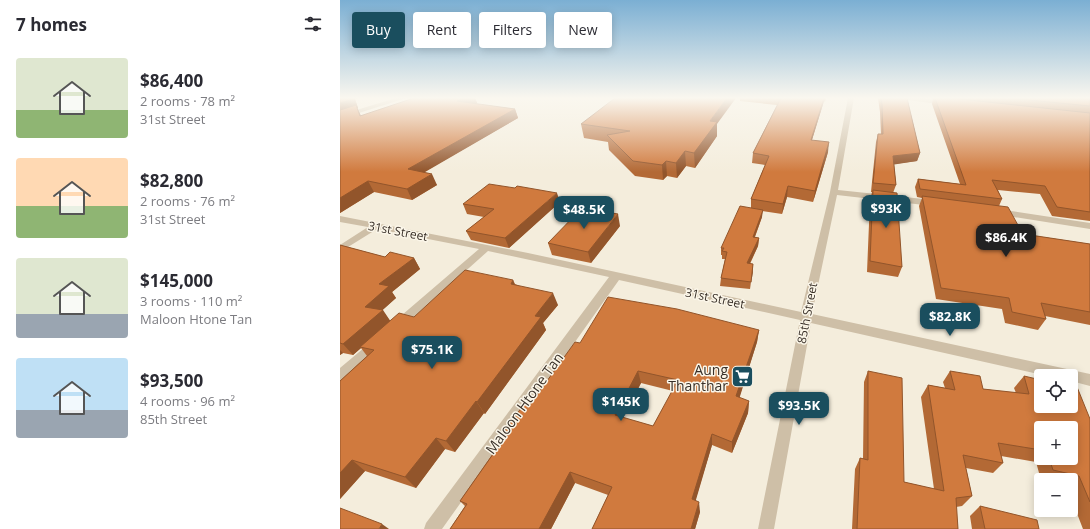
<!DOCTYPE html>
<meta charset="utf-8">
<style>
body{margin:0;font-family:"Open Sans",sans-serif;background:#f7f7f7;color:#2b2b33;height:100vh;display:flex;flex-direction:column;font-size:15px;white-space:nowrap}
*{box-sizing:border-box;margin:0}
p{font-size:13px;color:#7c7c81}
.icon{flex:none;width:22px;height:22px;fill:none;stroke:currentColor;stroke-width:2;stroke-linecap:round;stroke-linejoin:round}
.map{position:relative;flex:1;overflow:hidden}
.side{display:flex;flex-direction:column;background:#fff;width:340px}
.side>*{flex:none}
.top-card{position:absolute;left:12px;top:12px;width:380px;height:36px;display:flex;gap:8px}
.controls{position:absolute;left:694px;top:369px;display:grid;gap:8px}
.controls a{display:grid;place-items:center;width:44px;height:44px;border-radius:4px;background:#fff;box-shadow:0 2px 10px #0003;font-size:20px}
.price{position:absolute;translate:-50% -34px;padding:0 9px;border-radius:8px;background:#1a4e5e;color:#fff;font-size:13px;line-height:26px;filter:drop-shadow(0 1px 2px #0008)}
.price::after{content:'';position:absolute;left:50%;top:24px;width:12px;height:9px;margin-left:-6px;background:inherit;clip-path:polygon(0 0,100% 0,50% 100%)}
.price.on{background:#222;color:#fff}
ul{padding:0;list-style:none}
li{display:flex;align-items:center;gap:12px;height:100px;padding:0 16px}
li span{display:grid;place-items:center;flex:none;width:112px;height:80px;border-radius:4px;color:#555}
li>.icon{margin-inline-start:auto}
span .icon{width:48px;height:48px;fill:#fffc;stroke-width:1}
li b{font-size:17px}
h2{display:flex;justify-content:space-between;align-items:center;height:48px;padding:0 16px;font-size:17px}
.chip{padding:0 14px;border-radius:4px;background:#fff;box-shadow:0 2px 10px #0003;font-size:14px;line-height:36px}
.chip.on{background:#1a4e5e;color:#fff}
main{display:flex;flex:1;min-height:0}
.map>svg:first-child{display:block}
</style>
<main>
<section class="side">
<h2>7 homes<svg class="icon" aria-label="filters" viewBox="0 0 24 24"><path d="M4 7h16M4 17h16"/><circle cx="9" cy="7" r="2"/><circle cx="15" cy="17" r="2"/></svg></h2>
<ul>
<li><span style="background:linear-gradient(#dfe7d0 65%,#8fb573 0)"><svg class="icon" aria-label="home" viewBox="0 0 24 24"><path d="M3 11l9-7 9 7M6 9v11h12V9"/></svg></span><div><b>$86,400</b><p>2 rooms · 78 m²</p><p>31st Street</p></div></li>
<li><span style="background:linear-gradient(#ffd9b3 60%,#8fb573 0)"><svg class="icon" aria-label="home" viewBox="0 0 24 24"><path d="M3 11l9-7 9 7M6 9v11h12V9"/></svg></span><div><b>$82,800</b><p>2 rooms · 76 m²</p><p>31st Street</p></div></li>
<li><span style="background:linear-gradient(#dfe7d0 70%,#9aa5b1 0)"><svg class="icon" aria-label="home" viewBox="0 0 24 24"><path d="M3 11l9-7 9 7M6 9v11h12V9"/></svg></span><div><b>$145,000</b><p>3 rooms · 110 m²</p><p>Maloon Htone Tan</p></div></li>
<li><span style="background:linear-gradient(#bfe0f5 65%,#9aa5b1 0)"><svg class="icon" aria-label="home" viewBox="0 0 24 24"><path d="M3 11l9-7 9 7M6 9v11h12V9"/></svg></span><div><b>$93,500</b><p>4 rooms · 96 m²</p><p>85th Street</p></div></li>
</ul>
</section>
<div class="map">
<svg width="750" height="529" viewBox="0 0 750 529">
<rect width="100%" height="100%" fill="#f4eddc"/>
<g fill="none" stroke-linecap="round" stroke-linejoin="round">
<g fill="#cebfa7" fill-rule="evenodd">
<path d="M56 98H66L0 119V115Z"/>
<path d="M508 98H514L498 190 593 200 597 203 593 206 497 195 472 314 750 374V386L731 381V376H707L471 323 434 529H418L460 320 279 280 102 529H84L86 523 269 277 148 251 63 327 59 328 55 327 53 324 55 321 139 249 37 229 0 252V245L28 227 0 222V216L188 253 461 312 490 192Z"/>
<path d="M553 98H577L605 101 608 103 605 105Z"/>
<path d="M658 209 750 223V229L655 214 654 212 655 210Z"/>
<path d="M35 340 39 342 41 345 39 348 5 380 0 381V368L31 342Z"/>
</g>
</g>
<g fill="#b36935" fill-rule="evenodd">
<path d="M0 98 15 99 18 108H17L21 116 74 98H135L137 103 136 104 175 109 178 118 84 172 97 185 72 200 34 192 0 213Z"/>
<path d="M400 98H486L485 102 484 101 472 140 488 152 473 202 447 197 442 214 422 211V217L415 237 419 238 418 246 410 264H413L410 289 380 286 381 278 385 259H382V255H381V248L411 208V199L425 165 412 163 413 153 437 105 400 101Z"/>
<path d="M538 98H567L580 153 577 161 554 164 556 185 553 193 562 267 558 277 527 272 530 200 532 192H531L536 142 538 134H541L540 112Z"/>
<path d="M593 98H750V221L712 216 700 194 658 190 662 199 659 206 679 227 690 235 750 244V325L705 316 706 319 698 330 665 323 662 309 596 299 579 206 582 198 577 197 575 187 578 179 620 184 592 104Z"/>
<path d="M241 124H377V136L355 168 346 166 337 178 327 176 323 180 295 176 269 150 268 142 244 138Z"/>
<path d="M220 202 169 248 131 240 126 231 144 217 127 214 123 204Z"/>
<path d="M280 226 251 263 212 255 208 243Z"/>
<path d="M0 245 45 257 74 258 80 269 52 292 56 298 42 310 50 321 74 317 173 280 175 284 218 305 203 323 206 330 145 414 144 413 115 452 105 449 76 488 25 471 0 499V381L27 356 21 348 13 355 3 353 0 355Z"/>
<path d="M419 330 417 342 399 398 409 401 408 413 392 453 372 445 355 501 360 512 355 529H252L268 495 235 483 211 529H110L125 506 120 501 156 449 154 446 189 406 240 343ZM301 383 333 391 313 426 283 418Z"/>
<path d="M528 371 564 482 594 489 581 397 588 385 605 388 603 382 610 371 643 389 676 393 674 388 684 376 750 419V529H743L731 498V480H701L696 462 661 456 663 463 653 473 626 468 632 496 622 506 616 507 618 529H512L515 469 520 458 523 459 524 382ZM701 428 731 458H701Z"/>
<path d="M640 506 699 529H632L630 516Z"/>
</g>
<g fill="#92552b">
<path d="M13 98H17L15 99 18 108H17L20 114 25 126 0 114V103Z"/>
<path d="M124 98H135L137 103 120 110 117 101Z"/>
<path d="M387 98H396L377 124V136L355 168 354 153 370 121Z"/>
<path d="M484 98V101L469 149 471 140Z"/>
<path d="M175 109 178 118 73 179 68 169Z"/>
<path d="M489 142 488 152 473 202 475 191Z"/>
<path d="M345 151 346 166 337 178 336 163Z"/>
<path d="M580 153 577 161 551 165 553 156Z"/>
<path d="M326 161 327 176 323 180 322 165Z"/>
<path d="M92 174 97 185 72 200 67 189Z"/>
<path d="M28 181 34 192 0 213V198Z"/>
<path d="M448 186 447 197 442 214 443 204Z"/>
<path d="M217 193 220 202 169 248 165 238Z"/>
<path d="M423 210 422 217 412 244 413 237Z"/>
<path d="M278 214 280 226 251 263 248 252Z"/>
<path d="M419 238 418 246 406 271 407 263Z"/>
<path d="M74 258 80 269 52 292 56 298 35 317 43 310 51 322 20 347 21 348 13 355 3 344 25 307 39 284Z"/>
<path d="M413 264V272L410 289 411 282Z"/>
<path d="M173 280 178 293 171 284Z"/>
<path d="M213 293 218 305 203 323 206 330 145 414 137 402 195 316Z"/>
<path d="M419 330 417 342 396 409V396Z"/>
<path d="M0 350 3 353 0 355Z"/>
<path d="M298 371 301 383 278 427 275 415Z"/>
<path d="M136 401 144 413 115 452 106 441Z"/>
<path d="M409 401 408 413 392 453V442Z"/>
<path d="M372 434V445L353 510 352 499Z"/>
<path d="M96 438 105 449 76 488 65 477Z"/>
<path d="M12 460 25 471 0 499V473Z"/>
<path d="M230 472 235 483 211 529H199Z"/>
<path d="M359 502 360 512 355 529H351Z"/>
<path d="M42 524 49 529H39Z"/>
</g>
<g fill="#d07a3e" stroke="#92552b" fill-rule="evenodd">
<path d="M0 98H13V99L0 103Z"/>
<path d="M74 98H124L117 101 175 109 68 169 92 174 67 189 28 181 0 198V110L16 105 20 116Z"/>
<path d="M275 98H387L370 121 377 122 354 153 345 151 336 163 326 161 322 165 293 161 267 135 290 131 241 124Z"/>
<path d="M441 98H484L471 140 489 142 475 191 448 186 443 204 411 199 429 156 413 153Z"/>
<path d="M541 98H567L580 153 553 156 556 185 533 183 538 134H543L542 104Z"/>
<path d="M595 98H611L750 113V212L717 207 705 186 652 180 662 199 580 189 578 179 626 185Z"/>
<path d="M669 98H750V106Z"/>
<path d="M149 184 175 188 177 186 217 193 165 238 126 231 154 209 123 204Z"/>
<path d="M533 190 557 193 562 267 530 261Z"/>
<path d="M582 196 668 207 679 227 691 228 690 235 750 244V312L701 303 706 319 672 312 669 298 601 288Z"/>
<path d="M400 206 423 210 413 237 419 238 407 263 413 264 411 282 381 278 387 252 382 251 384 248H381Z"/>
<path d="M242 208 278 214 248 252 208 243Z"/>
<path d="M0 245 45 257 50 252 74 258 39 284 49 286 25 307 43 310 3 344 0 343Z"/>
<path d="M125 270 173 280 171 284 213 293 195 316 201 317 137 402 136 401 106 441 96 438 65 477 12 460 0 473V381L34 350 20 347 59 313 74 317Z"/>
<path d="M268 297 337 309 419 330 396 396 409 401 392 442 372 434 352 499 359 502 351 529H252L272 487 230 472 199 529H110L127 504 120 501 158 447 154 446 184 404 189 406 235 342 240 343ZM298 371 338 380 313 426 275 415Z"/>
<path d="M528 371 562 378 564 482 604 491 588 385 615 390 610 371 640 376 643 389 689 394 684 376 701 380V406H731V386L737 387 750 419V502L739 476 713 470 709 458H731V428H701V450L658 443 663 463 623 455 632 496 616 498 618 529H517L520 458 528 460Z"/>
<path d="M640 506 697 520 699 529H645Z"/>
<path d="M0 508 42 524 39 529H0Z"/>
</g>
<linearGradient id="sky" x2="0" y2="1"><stop stop-color="#7bafd3"/><stop offset="0.57" stop-color="#faf7ef"/><stop offset="1" stop-color="#faf7ef" stop-opacity="0"/></linearGradient>
<rect width="750" height="172" fill="url(#sky)"/>
<defs>
<symbol id="supermarket-square" viewBox="-11 -11 22 22"><rect x="-9" y="-9" width="18" height="18" rx="4" fill="#1a4e5e" stroke="#fbf6e9"/><path d="M-6-5.5h2.5l.6 2H6L4.5 2H-2.5L-4.4-4H-6ZM-1.5 3.2a1.3 1.3 0 1 0 .1 0ZM3 3.2a1.3 1.3 0 1 0 .1 0Z" fill="#fff"/></symbol>
</defs>
<g fill-rule="evenodd">
<use href="#supermarket-square" x="390" y="364" width="25" height="25"/>
</g>
<g text-anchor="middle" dominant-baseline="central" stroke-width="3" stroke-linejoin="round" paint-order="stroke">
<g font-size="12" fill="#393028" stroke="#fbf6e9">
<text transform="translate(58 231) rotate(11)">31st Street</text>
<text transform="translate(375 298) rotate(12)">31st Street</text>
<text transform="translate(467 313) rotate(-79)">85th Street</text>
</g>
<g font-size="14" fill="#393028" stroke="#fbf6e9" text-anchor="end">
<text x="388" y="369">Aung<tspan x="388" dy="16">Thanthar</tspan></text>
</g>
<g font-size="14" fill="#393028" stroke="#fbf6e9">
<text transform="translate(184 403) rotate(-54)">Maloon Htone Tan</text>
</g>
</g>
</svg>
<div class="controls">
<a><svg class="icon" aria-label="locate" viewBox="0 0 24 24"><circle cx="12" cy="12" r="6"/><path d="M12 2v4M12 18v4M2 12h4M18 12h4"/></svg></a>
<a>+</a>
<a>−</a>
</div>
<b class="price" style="left:546px;top:229px">$93K</b>
<b class="price" style="left:244px;top:230px">$48.5K</b>
<b class="price on" style="left:666px;top:258px">$86.4K</b>
<b class="price" style="left:610px;top:337px">$82.8K</b>
<b class="price" style="left:92px;top:370px">$75.1K</b>
<b class="price" style="left:281px;top:422px">$145K</b>
<b class="price" style="left:459px;top:426px">$93.5K</b>
<div class="top-card">
<a class="chip on">Buy</a>
<a class="chip">Rent</a>
<a class="chip">Filters</a>
<a class="chip">New</a>
</div>
</div>
</main>
